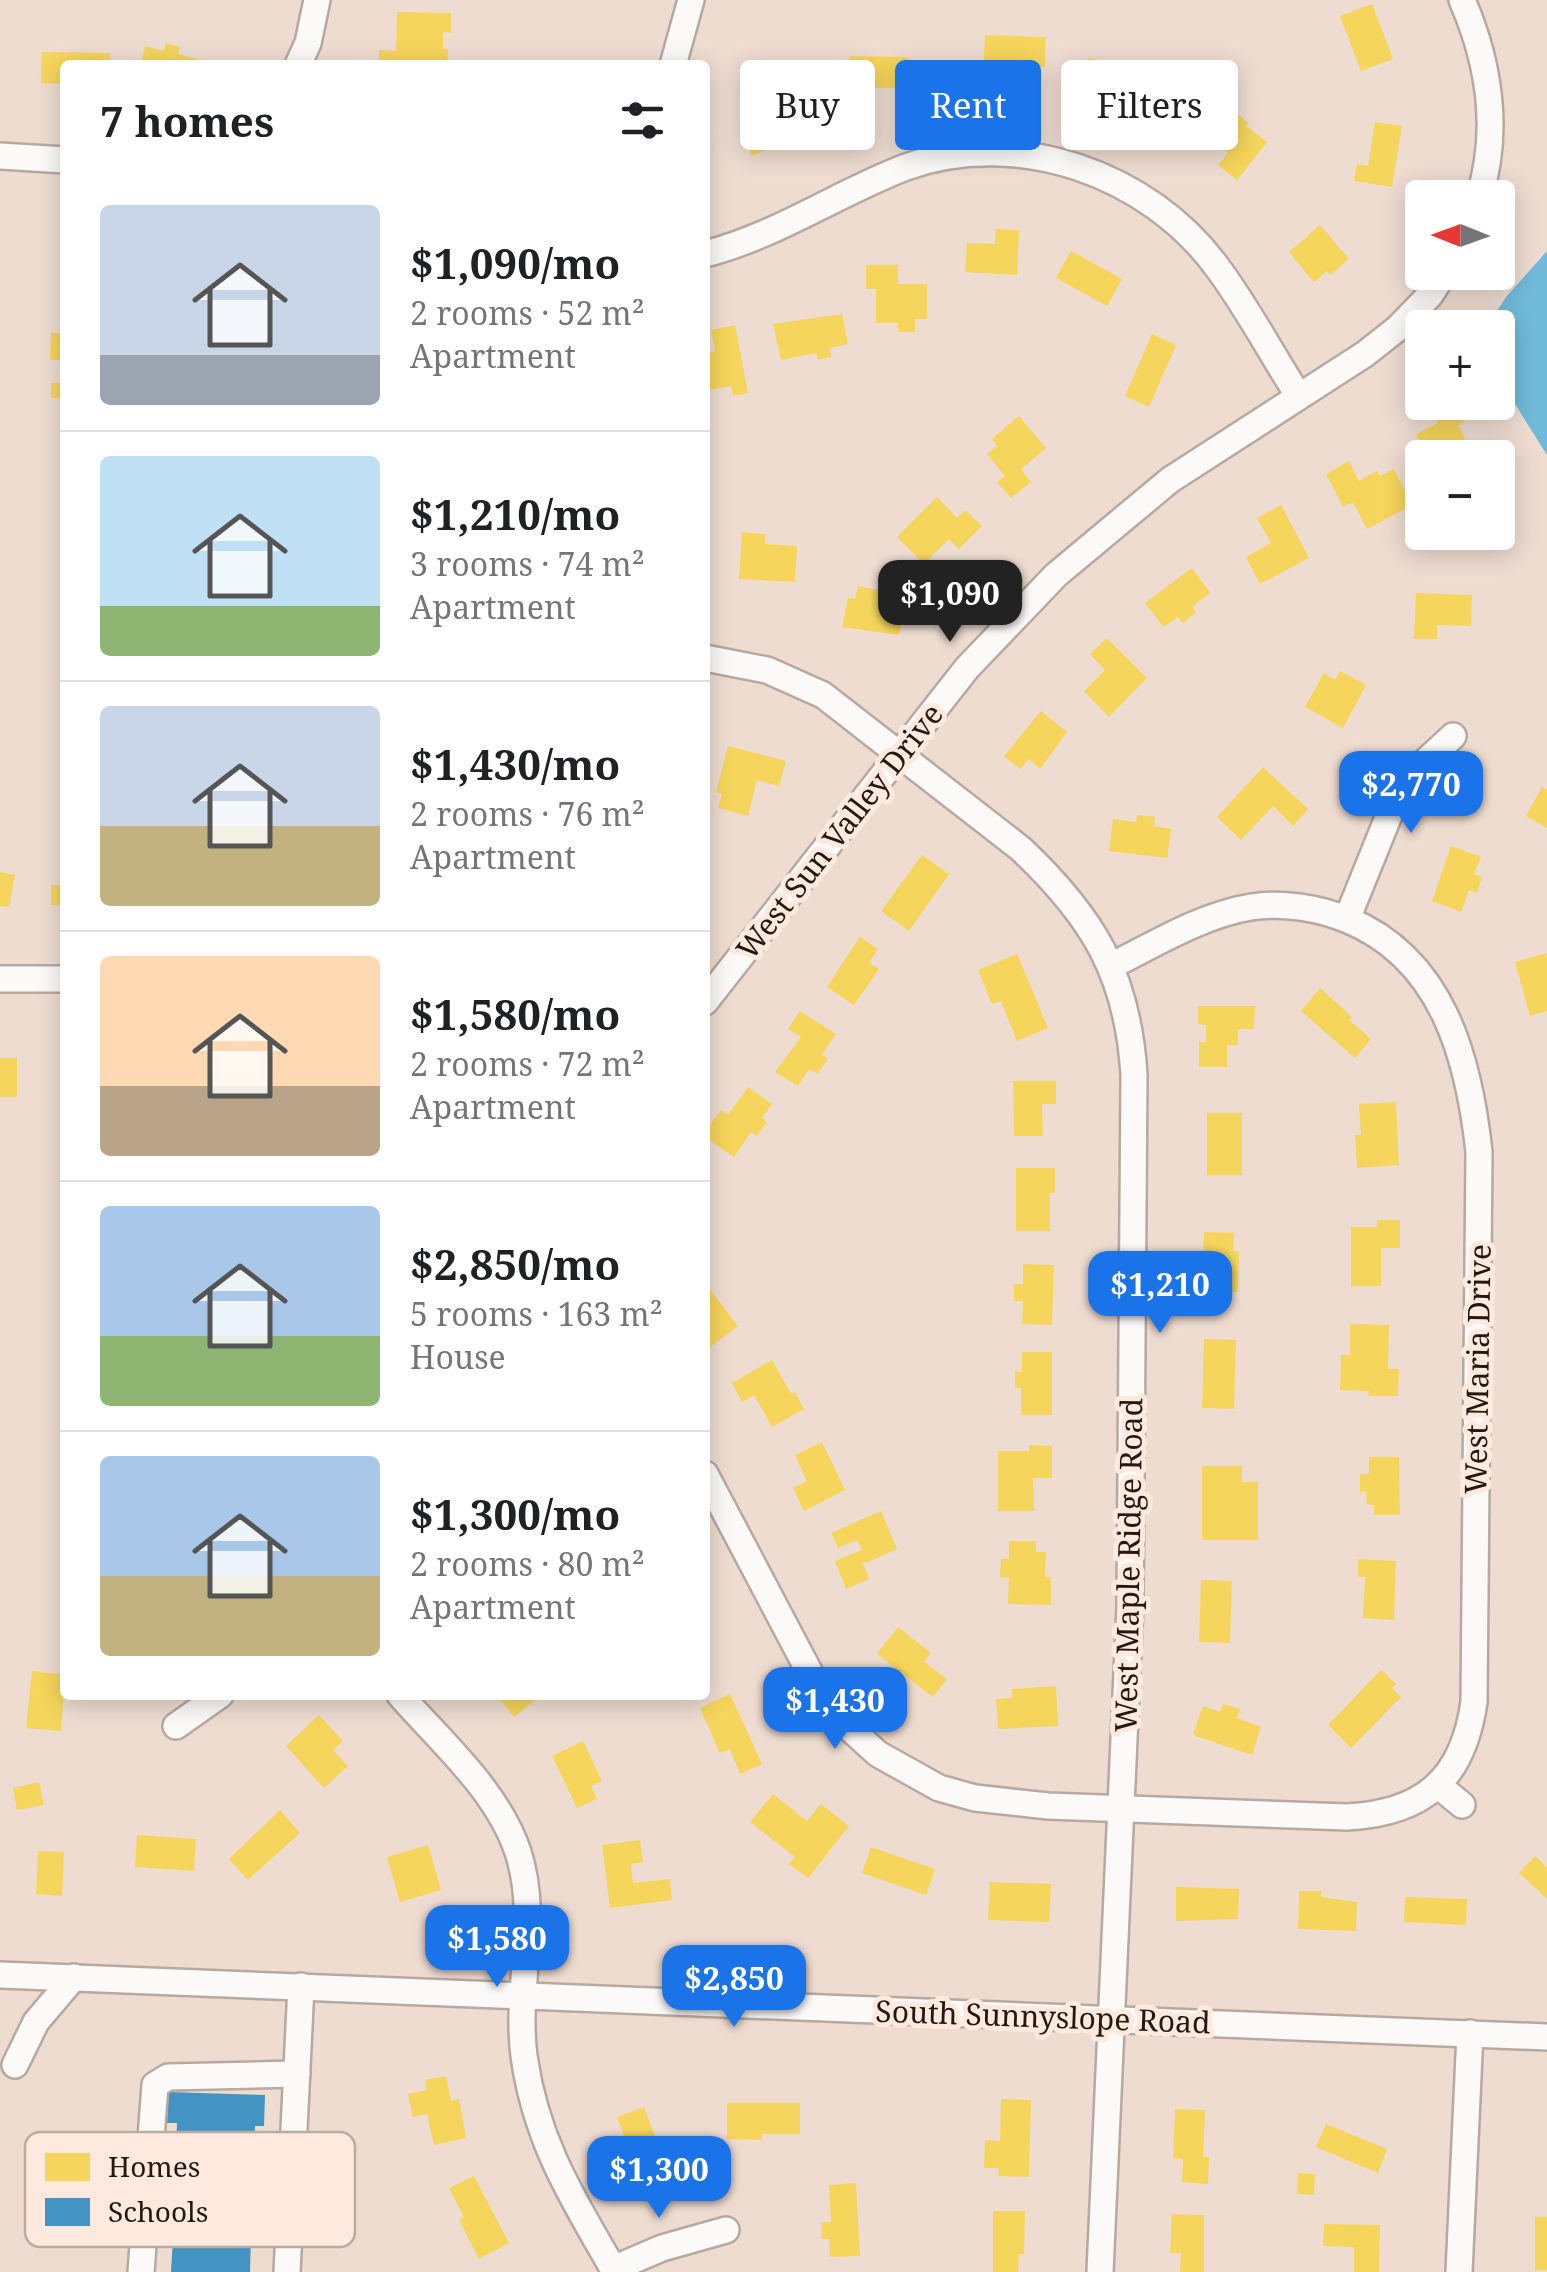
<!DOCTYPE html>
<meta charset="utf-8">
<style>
body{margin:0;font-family:"Noto Serif",serif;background:#f2f2f2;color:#202124;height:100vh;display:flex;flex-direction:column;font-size:38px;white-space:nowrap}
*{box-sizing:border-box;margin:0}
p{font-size:32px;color:#757577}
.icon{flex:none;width:55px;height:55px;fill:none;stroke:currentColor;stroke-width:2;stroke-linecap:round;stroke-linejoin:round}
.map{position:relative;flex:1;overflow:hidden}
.sheet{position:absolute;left:60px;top:60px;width:650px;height:1640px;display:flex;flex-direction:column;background:#fff;border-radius:10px;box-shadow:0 5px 25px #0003}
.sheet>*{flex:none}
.banner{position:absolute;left:740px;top:60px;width:655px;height:90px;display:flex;gap:20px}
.needle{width:65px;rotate:271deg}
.buttons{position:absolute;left:1405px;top:180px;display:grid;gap:20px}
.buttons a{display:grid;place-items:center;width:110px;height:110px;border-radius:10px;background:#fff;box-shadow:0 5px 25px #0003;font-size:50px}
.price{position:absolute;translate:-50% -85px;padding:0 22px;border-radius:20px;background:#1a73e8;color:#fff;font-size:32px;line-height:65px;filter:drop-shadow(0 2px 5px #0008)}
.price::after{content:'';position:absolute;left:50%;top:60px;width:30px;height:22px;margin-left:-15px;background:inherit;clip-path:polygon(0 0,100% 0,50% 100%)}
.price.current{background:#222;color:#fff}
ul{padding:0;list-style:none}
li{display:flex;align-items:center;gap:30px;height:250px;padding:0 40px}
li+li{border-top:2px solid #e0e0e0}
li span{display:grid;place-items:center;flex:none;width:280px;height:200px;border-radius:10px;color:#555}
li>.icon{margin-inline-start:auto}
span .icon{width:120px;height:120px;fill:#fffc;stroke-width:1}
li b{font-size:42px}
h2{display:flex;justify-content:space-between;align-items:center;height:120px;padding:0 40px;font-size:42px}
.tag{padding:0 35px;border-radius:10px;background:#fff;box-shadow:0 5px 25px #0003;font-size:35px;line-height:90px}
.tag.current{background:#1a73e8;color:#fff}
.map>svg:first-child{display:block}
</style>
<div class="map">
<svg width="1547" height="2272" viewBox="0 0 1547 2272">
<rect width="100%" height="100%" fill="#eedcd1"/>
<path fill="#71bada" d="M1547 251V455L1498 377V328L1487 327 1506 297Z"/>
<g fill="#f6d55c">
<path d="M1372 4 1393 59 1361 71 1340 16Z"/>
<path d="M397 12 451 13V33L443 32V48L448 49 447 65H379V50L396 51Z"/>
<path d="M985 35 1046 37 1045 67 1008 66 1007 81 983 80Z"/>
<path d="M166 43 180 47 178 54 207 62 206 65H141L145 46 164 51Z"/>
<path d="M42 52 110 53V65H65V84L41 83Z"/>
<path d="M850 56 908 57 907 88H871V102L849 101Z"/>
<path d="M1089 58 1149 78 1138 112 1078 92Z"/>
<path d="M777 93 780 102 794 96 807 127 771 142 773 147 752 156 739 127 753 121 747 106Z"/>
<path d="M1221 110 1232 118 1236 113 1249 123 1246 126 1267 142 1237 180 1218 165 1228 153 1203 133Z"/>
<path d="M1375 122 1402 126 1392 187 1354 181 1357 164 1368 166Z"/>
<path d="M1320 225 1349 259 1330 275 1327 271 1314 282 1289 252Z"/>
<path d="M996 229 1019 230 1017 275 965 272 967 243 995 244Z"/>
<path d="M1071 251 1122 279 1107 306 1056 278Z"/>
<path d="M866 265H898V284H927V319H915V332H898V323H876V289H866Z"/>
<path d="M842 314 848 344 830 348 831 357 818 360 816 353 781 360 773 324Z"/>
<path d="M735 325 748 393 733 396 731 386 705 391V354L715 352 711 330Z"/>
<path d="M51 333H65V398H51V383H61V360H50Z"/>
<path d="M1152 334 1176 345 1149 407 1125 396Z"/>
<path d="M1439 402H1454L1464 422 1458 425 1468 445 1443 458H1428L1416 434 1438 423 1430 407Z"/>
<path d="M1019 416 1046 448 1021 469 1031 482 1011 498 997 482 1005 476 987 454 997 446 992 439Z"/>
<path d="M1349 461 1359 481 1377 471 1380 476 1394 469 1412 505 1367 529 1353 502 1343 507 1326 474Z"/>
<path d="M937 497 957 518 965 510 982 526 959 549 949 539 924 564 897 537Z"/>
<path d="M1281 505 1309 558 1260 584 1246 557 1271 543 1257 518Z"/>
<path d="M742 532 765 534V544L797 546 795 582 739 579Z"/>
<path d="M1192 568 1210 593 1192 607 1196 612 1183 623 1178 617 1164 627 1145 603Z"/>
<path d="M858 586 895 594 893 603 905 606 899 635 842 627 848 598 855 599Z"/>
<path d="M1416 593 1472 595 1471 626 1437 625V639H1414Z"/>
<path d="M1107 638 1147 678 1109 717 1084 691 1105 670 1090 654Z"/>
<path d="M1340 671 1366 685 1343 728 1305 707 1324 673 1335 680Z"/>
<path d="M1041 711 1067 732 1040 769 1029 759 1020 769 1004 756Z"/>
<path d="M728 746 786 761 779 786 757 780 748 816 718 808 722 794 716 792Z"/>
<path d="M1263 767 1308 809 1293 826 1273 806 1241 840 1217 817Z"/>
<path d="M1542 787 1547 790V828L1526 816Z"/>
<path d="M1137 815 1155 817 1154 826 1171 829 1167 858 1109 851 1113 819 1136 822Z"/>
<path d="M1451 846 1481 857 1474 874 1482 877 1477 893 1469 890 1461 912 1432 901Z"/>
<path d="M922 855 949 874 909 931 881 911Z"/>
<path d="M0 872 15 875 9 907 0 906Z"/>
<path d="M51 885H65V906L51 905Z"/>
<path d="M860 937 878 949 869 963 879 969 854 1005 827 987Z"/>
<path d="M1547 953V1011L1530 1016 1515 962Z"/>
<path d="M1017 954 1048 1028 1017 1041 1001 1001 992 1004 978 970Z"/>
<path d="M1320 988 1352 1017 1349 1020 1371 1039 1355 1058 1301 1011Z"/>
<path d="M1198 1006H1255L1254 1029H1238V1045H1227V1067H1199V1042H1206V1025L1198 1024Z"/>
<path d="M800 1011 836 1034 822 1055 828 1058 818 1074 809 1069 798 1086 775 1072 801 1037 788 1029Z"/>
<rect x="0" y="1058" width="17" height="39"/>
<path d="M1013 1081H1056V1104H1042L1043 1136H1014Z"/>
<path d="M748 1087 772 1104 762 1118 767 1122 757 1136 751 1132 734 1157 705 1137V1132L721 1110 728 1115Z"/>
<path d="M1396 1102 1399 1165 1357 1168 1355 1135H1361L1359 1104Z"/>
<rect x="1207" y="1113" width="35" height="62"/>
<path d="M1016 1168H1055V1193H1050V1231H1016Z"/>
<path d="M1377 1220H1400V1248H1381V1286H1351V1227H1377Z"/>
<path d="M1204 1232 1234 1233 1233 1251H1239L1238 1292 1202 1290Z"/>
<path d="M1023 1264 1054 1265 1052 1325 1022 1324 1023 1301H1014V1284H1023Z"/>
<path d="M705 1283 738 1326 705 1351Z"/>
<path d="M1350 1324 1389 1325 1388 1369H1399L1398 1396H1368L1369 1391 1340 1390 1341 1355H1350Z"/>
<path d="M1204 1339 1236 1340 1234 1409 1202 1408Z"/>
<path d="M1022 1352H1052V1415H1021V1388H1015V1371L1022 1372Z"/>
<path d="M772 1360 791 1394 795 1392 804 1409 772 1427 754 1395 742 1402 732 1383Z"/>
<path d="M822 1442 845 1490 804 1511 793 1488 807 1481 795 1455Z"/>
<path d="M1029 1445 1052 1446V1478H1033L1034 1511H998V1451H1029Z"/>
<path d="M1369 1457H1399L1400 1515H1374V1505H1367L1366 1491 1360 1492V1474H1369Z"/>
<path d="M1202 1466H1242V1482H1258V1540H1202Z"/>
<path d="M881 1511 897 1549 863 1564 869 1579 846 1589 835 1561 862 1550 857 1540 838 1548 831 1533Z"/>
<path d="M1009 1541H1036V1552H1046L1045 1577H1051V1605L1008 1604 1009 1578 1000 1577 1001 1559H1009Z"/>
<path d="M1358 1559 1396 1561 1394 1620 1363 1618 1365 1577H1358Z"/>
<path d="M1201 1580 1232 1581 1230 1643 1199 1642Z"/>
<path d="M898 1627 931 1653 924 1662 947 1679 933 1697 877 1654Z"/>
<path d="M1381 1670 1396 1684 1392 1688 1401 1697 1351 1748 1328 1725Z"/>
<path d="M32 1671 65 1675 61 1731 26 1728Z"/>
<path d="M1056 1686 1058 1726 998 1729 996 1699 1012 1698V1689Z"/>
<path d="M730 1694 762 1764 740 1774 730 1749 720 1753 700 1708Z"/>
<path d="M496 1695H533L536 1699 514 1717Z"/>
<path d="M1223 1704 1240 1709 1237 1718 1261 1727 1252 1755 1193 1735 1203 1706 1220 1712Z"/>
<path d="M319 1715 343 1741 333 1750 348 1766 324 1788 286 1746Z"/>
<path d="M583 1741 602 1781 591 1786 597 1799 577 1808 552 1756Z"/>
<path d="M39 1782 44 1805 17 1810 13 1788Z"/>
<path d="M773 1794 807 1821 821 1804 849 1826 808 1878 789 1864 795 1857 750 1822Z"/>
<path d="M280 1810 300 1833 248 1880 229 1859Z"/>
<path d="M137 1835 196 1839 194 1871 135 1867Z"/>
<path d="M640 1840 643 1862 631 1864 633 1883 670 1879 672 1900 610 1908 602 1845Z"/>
<path d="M428 1845 441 1890 400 1902 387 1857Z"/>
<path d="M871 1847 935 1869 926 1895 862 1873Z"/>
<path d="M38 1851 64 1852 62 1896 36 1894Z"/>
<path d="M1535 1856 1547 1868V1899L1519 1873Z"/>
<path d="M990 1882 1051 1884 1049 1922 988 1920Z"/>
<path d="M1176 1887 1239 1889 1238 1919 1176 1921Z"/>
<path d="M1299 1891H1321V1897L1357 1902 1356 1931 1298 1929Z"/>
<path d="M1405 1897 1467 1899 1466 1925 1404 1922Z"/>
<path d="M446 2076 451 2101 459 2099 466 2138 434 2145 427 2114 413 2117 408 2094 427 2090 425 2080Z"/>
<path d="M1001 2099 1031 2100 1029 2177 998 2176 999 2168H984L985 2140 1000 2141Z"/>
<path d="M727 2103H800V2134H762V2140L727 2139Z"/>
<path d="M644 2107 658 2145 655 2146 661 2163 637 2172 617 2117Z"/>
<path d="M1175 2109 1205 2110 1203 2157H1209L1208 2184 1182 2182 1183 2159 1173 2158Z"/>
<path d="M1326 2124 1387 2149 1378 2173 1316 2147Z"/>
<path d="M1298 2173 1315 2174 1314 2195 1297 2194Z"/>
<path d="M474 2176 509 2243 479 2259 459 2220 464 2217 449 2188Z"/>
<path d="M856 2183 860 2256 830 2257 829 2239H822L821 2222H831L829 2185Z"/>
<path d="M993 2211H1025L1024 2254H1019L1018 2272H993Z"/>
<path d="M1172 2214 1204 2215V2272H1180L1181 2253H1170Z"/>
<rect x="1535" y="2217" width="12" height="53"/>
<path d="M1324 2224 1380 2225 1379 2272H1354V2247L1323 2246Z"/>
</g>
<path fill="#4393c3" d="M168 2092 265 2095 264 2126H255L253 2178 234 2177 233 2193 251 2194 250 2220 232 2219 231 2234 251 2235 250 2272H171L173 2237 158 2236 159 2207H169L171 2171 175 2172 177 2123H167Z"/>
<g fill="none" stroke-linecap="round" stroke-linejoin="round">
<defs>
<g id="minor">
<path d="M1462 0C1489 62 1500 131 1479 198"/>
<path d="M298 65 308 43 317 0"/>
<path d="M673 65 691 0"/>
<path d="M0 156 65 160"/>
<path d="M705 254C776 236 838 193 906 167 1017 127 1149 174 1217 267 1247 307 1271 353 1298 395"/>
<path d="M705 658 767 670 823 695 1021 849C1093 917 1128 975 1134 1075L1130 1606 1100 2272"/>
<path d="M1347 919 1396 798 1414 772 1453 736"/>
<path d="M0 979H65"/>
<path d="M705 1002 967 668 1056 575 1170 480 1365 354 1398 328 1430 295 1445 272"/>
<path d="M705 1474 821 1694 845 1724 878 1754 939 1788 975 1798 1048 1806 1347 1817C1424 1813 1463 1779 1474 1702L1479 1152C1469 1059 1443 959 1348 920 1319 908 1283 902 1251 907 1202 915 1155 944 1111 966"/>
<path d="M400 1695C442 1743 497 1790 518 1852 540 1920 515 1987 524 2056 536 2142 573 2199 615 2272"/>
<path d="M176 1726 220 1695"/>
<path d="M1439 1786 1462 1805"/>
<path d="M0 1975 1547 2037"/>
<path d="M15 2065 36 2022 74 1977"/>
<path d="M613 2269 662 2248 726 2230"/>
<path d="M141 2272 155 2085 168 2077 297 2074"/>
<path d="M287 2272 301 1986"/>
<path d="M1459 2272 1470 2033"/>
</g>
</defs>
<use href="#minor" stroke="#b7a9a1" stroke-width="30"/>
<use href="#minor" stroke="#fcfaf8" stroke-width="25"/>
</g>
<g text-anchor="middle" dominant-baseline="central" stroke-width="10" stroke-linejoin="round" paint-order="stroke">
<g font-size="30" fill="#241912" stroke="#fde9dd">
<text transform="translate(839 831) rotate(-52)">West Sun Valley Drive</text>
<text transform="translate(1477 1369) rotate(-89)">West Maria Drive</text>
<text transform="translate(1128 1565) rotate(-89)">West Maple Ridge Road</text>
<text transform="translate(1043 2016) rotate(2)">South Sunnyslope Road</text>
</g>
</g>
<rect x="25" y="2132" width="330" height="115" rx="15" fill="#fde9dd" stroke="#bcaba0" stroke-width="2.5"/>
<rect x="45" y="2153" width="45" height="28" fill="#f6d55c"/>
<rect x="45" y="2198" width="45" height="28" fill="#4393c3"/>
<g font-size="28" fill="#241912">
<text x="108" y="2177">Homes</text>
<text x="108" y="2222">Schools</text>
</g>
</svg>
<div class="buttons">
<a><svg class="needle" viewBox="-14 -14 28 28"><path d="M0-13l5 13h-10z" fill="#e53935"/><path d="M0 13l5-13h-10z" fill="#757577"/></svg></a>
<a>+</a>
<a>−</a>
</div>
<b class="price current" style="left:950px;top:645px">$1,090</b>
<b class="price" style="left:1411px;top:836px">$2,770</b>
<b class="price" style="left:1160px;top:1336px">$1,210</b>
<b class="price" style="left:835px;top:1752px">$1,430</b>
<b class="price" style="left:497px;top:1990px">$1,580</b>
<b class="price" style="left:734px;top:2030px">$2,850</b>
<b class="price" style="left:659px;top:2221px">$1,300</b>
<div class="banner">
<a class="tag">Buy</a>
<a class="tag current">Rent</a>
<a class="tag">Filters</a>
</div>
<section class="sheet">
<h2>7 homes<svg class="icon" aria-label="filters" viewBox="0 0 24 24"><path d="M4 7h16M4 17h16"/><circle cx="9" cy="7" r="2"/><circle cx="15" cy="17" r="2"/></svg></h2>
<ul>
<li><span style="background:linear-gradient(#c9d6e8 75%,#9aa5b1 0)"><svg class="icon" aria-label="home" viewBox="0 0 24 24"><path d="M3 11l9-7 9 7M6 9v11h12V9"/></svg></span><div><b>$1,090/mo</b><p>2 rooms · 52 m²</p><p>Apartment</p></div></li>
<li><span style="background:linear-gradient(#bfe0f5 75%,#8fb573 0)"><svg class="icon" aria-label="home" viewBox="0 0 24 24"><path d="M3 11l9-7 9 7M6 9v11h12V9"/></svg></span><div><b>$1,210/mo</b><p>3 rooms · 74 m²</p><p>Apartment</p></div></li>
<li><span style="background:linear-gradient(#c9d6e8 60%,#c2b280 0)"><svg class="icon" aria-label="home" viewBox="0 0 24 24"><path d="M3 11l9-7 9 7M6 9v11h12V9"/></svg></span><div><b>$1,430/mo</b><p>2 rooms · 76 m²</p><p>Apartment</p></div></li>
<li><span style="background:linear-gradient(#ffd9b3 65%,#b9a48a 0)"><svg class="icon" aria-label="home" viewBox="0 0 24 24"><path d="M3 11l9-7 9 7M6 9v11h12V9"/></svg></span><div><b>$1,580/mo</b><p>2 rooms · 72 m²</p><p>Apartment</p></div></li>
<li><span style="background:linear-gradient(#a9c7e8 65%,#8fb573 0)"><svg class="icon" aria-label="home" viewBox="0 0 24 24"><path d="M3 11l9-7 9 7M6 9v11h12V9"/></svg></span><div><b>$2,850/mo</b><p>5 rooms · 163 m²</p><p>House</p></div></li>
<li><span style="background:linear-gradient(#a9c7e8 60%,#c2b280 0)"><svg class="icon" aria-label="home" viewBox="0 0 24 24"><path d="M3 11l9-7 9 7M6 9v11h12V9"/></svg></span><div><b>$1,300/mo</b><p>2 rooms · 80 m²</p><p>Apartment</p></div></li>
</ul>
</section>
</div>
